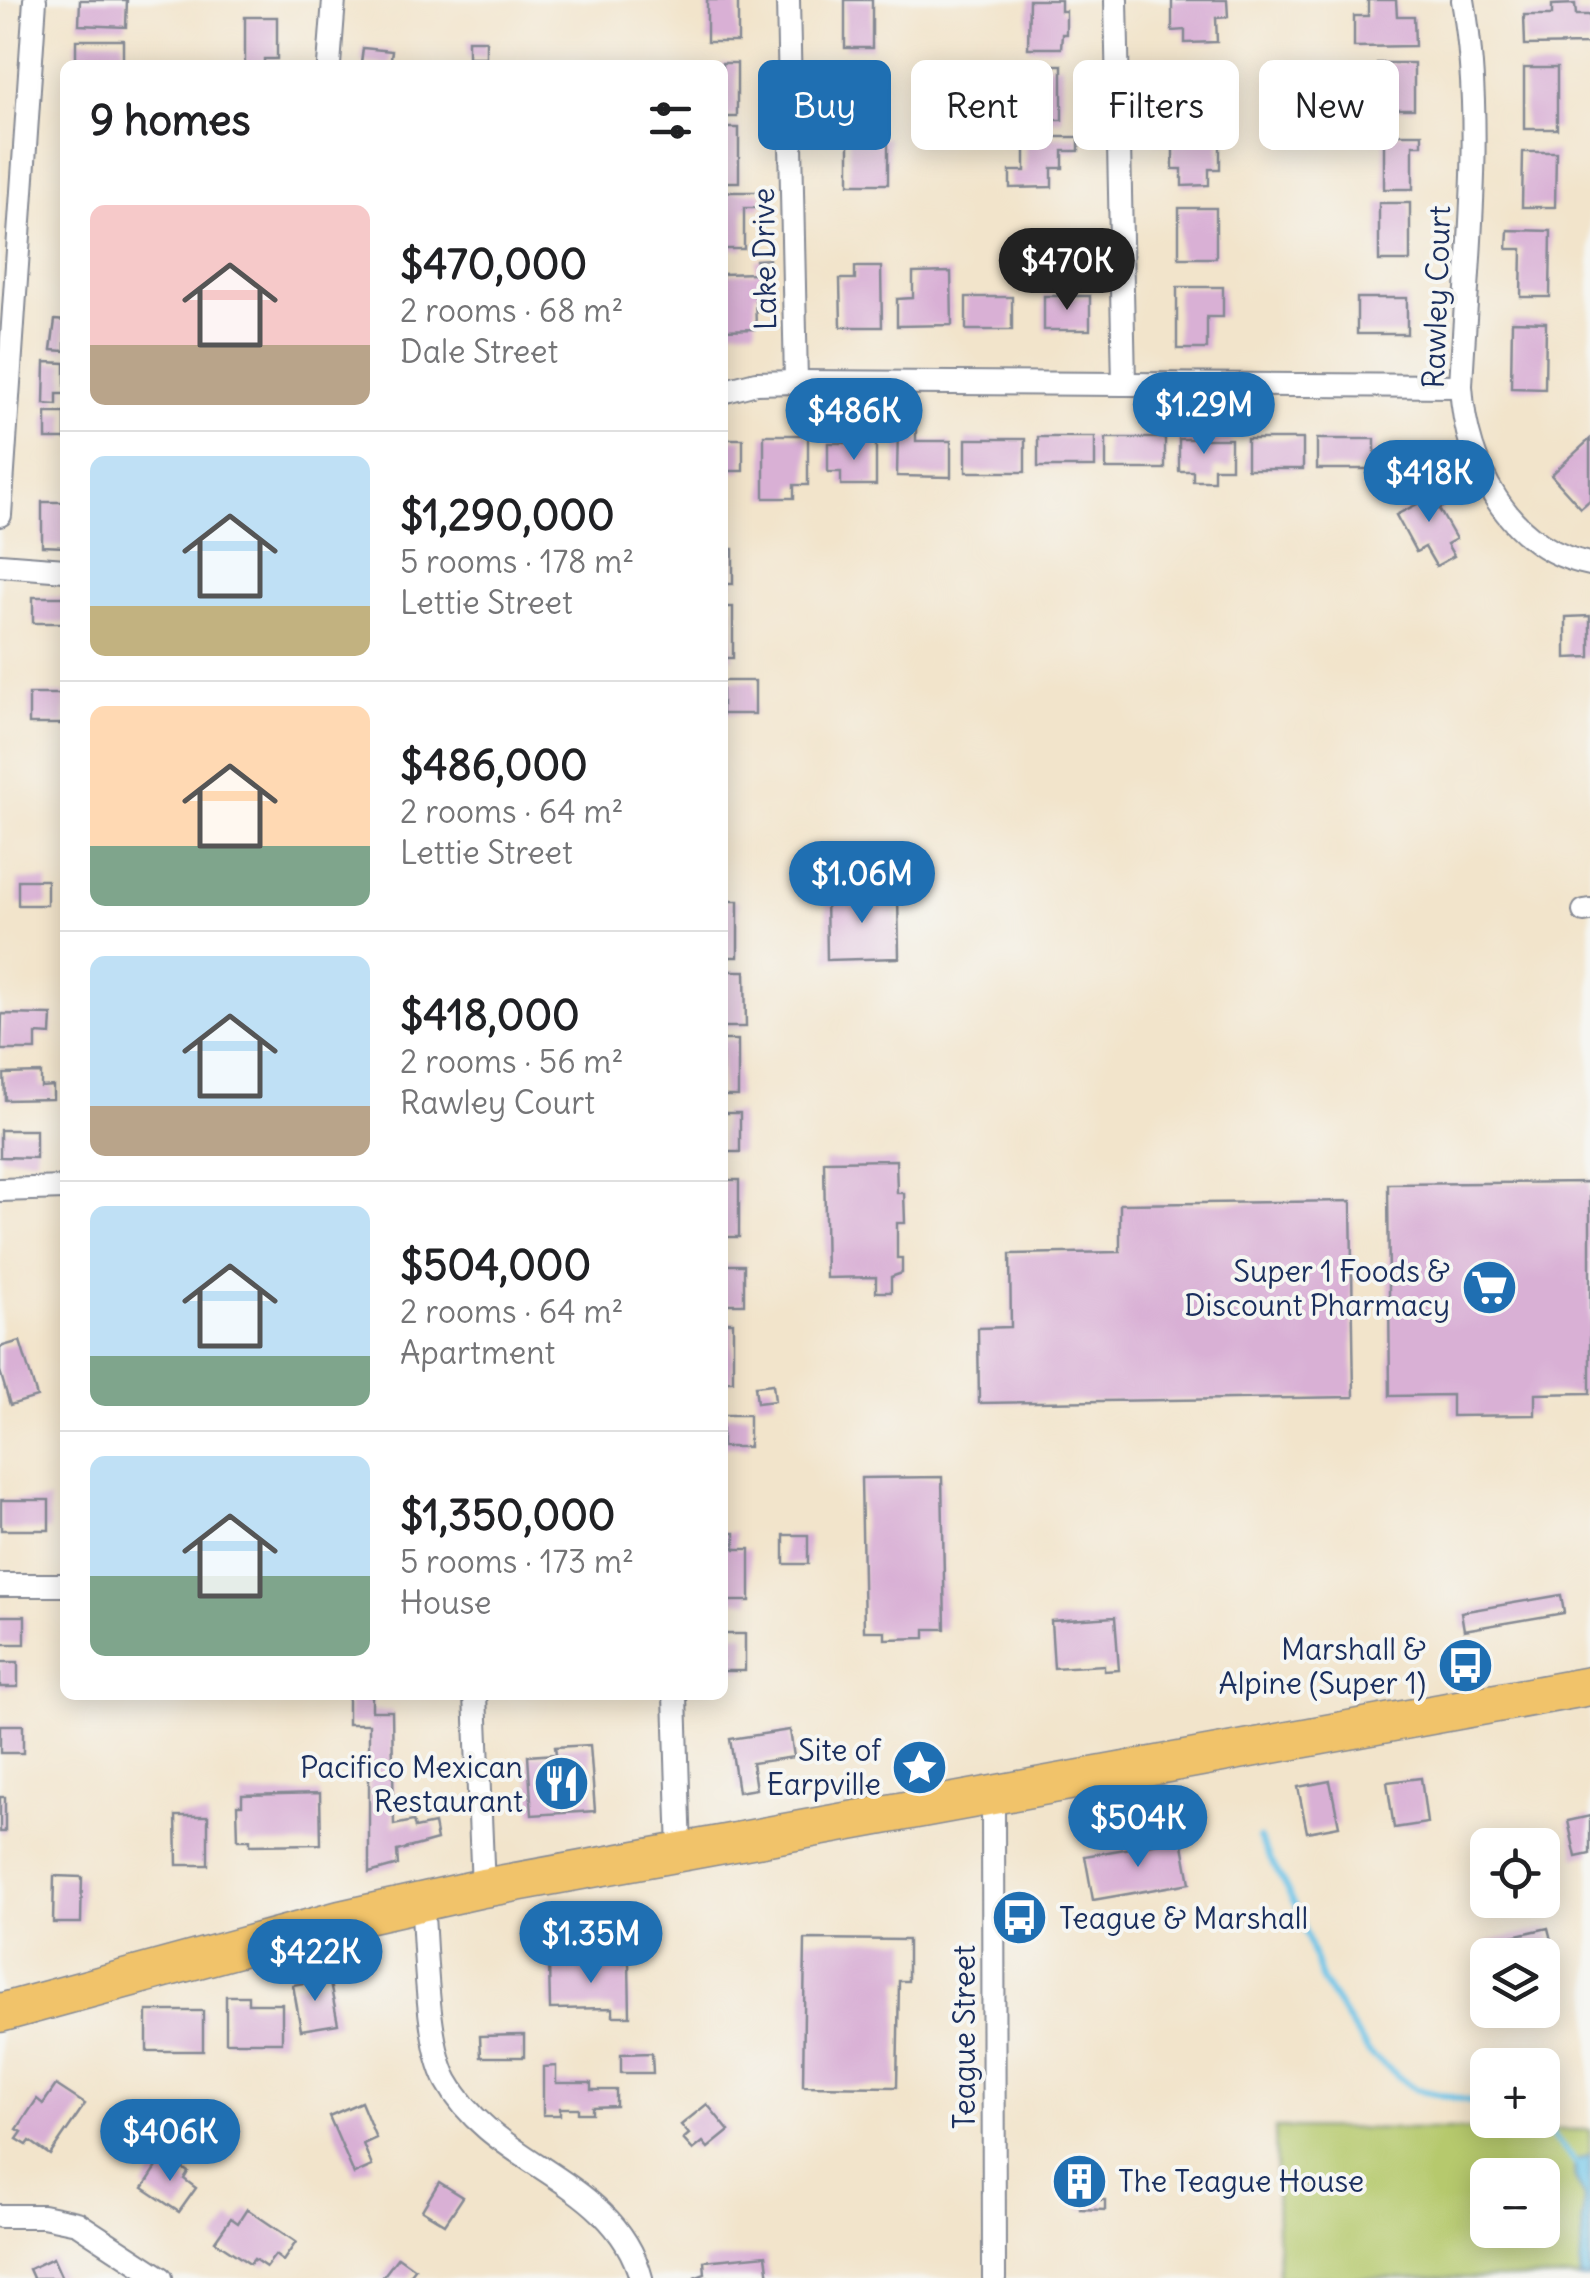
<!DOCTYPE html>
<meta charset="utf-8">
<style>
body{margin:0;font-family:Delius,sans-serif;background:#f6f6f6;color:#202124;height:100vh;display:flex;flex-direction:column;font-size:38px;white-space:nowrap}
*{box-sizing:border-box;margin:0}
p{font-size:32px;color:#757577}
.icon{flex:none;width:55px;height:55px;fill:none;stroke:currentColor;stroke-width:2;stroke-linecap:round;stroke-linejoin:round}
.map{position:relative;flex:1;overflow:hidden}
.side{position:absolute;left:60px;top:60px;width:668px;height:1640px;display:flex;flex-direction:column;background:#fff;border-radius:15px;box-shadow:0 5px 25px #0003}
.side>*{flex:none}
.hud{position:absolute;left:758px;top:60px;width:682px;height:90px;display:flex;gap:20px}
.controls{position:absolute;left:1470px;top:1828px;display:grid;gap:20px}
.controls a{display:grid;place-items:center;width:90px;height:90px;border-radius:15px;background:#fff;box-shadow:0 5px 25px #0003;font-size:50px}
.price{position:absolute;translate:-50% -85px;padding:0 22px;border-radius:35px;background:#1f6fb2;color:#fff;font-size:32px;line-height:65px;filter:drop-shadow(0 2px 5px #0008)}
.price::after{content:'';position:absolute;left:50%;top:60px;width:30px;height:22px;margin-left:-15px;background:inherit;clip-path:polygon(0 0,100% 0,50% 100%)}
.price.active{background:#222;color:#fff}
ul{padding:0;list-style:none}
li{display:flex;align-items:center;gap:30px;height:250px;padding:0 30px}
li+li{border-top:2px solid #e0e0e0}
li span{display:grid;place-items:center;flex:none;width:280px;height:200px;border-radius:15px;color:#555}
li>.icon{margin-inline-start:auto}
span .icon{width:120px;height:120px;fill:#fffc;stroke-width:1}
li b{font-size:42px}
h2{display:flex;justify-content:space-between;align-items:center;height:120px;padding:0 30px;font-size:42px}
.tag{padding:0 35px;border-radius:15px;background:#fff;box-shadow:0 5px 25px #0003;font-size:35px;line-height:90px}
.tag.active{background:#1f6fb2;color:#fff}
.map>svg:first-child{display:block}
</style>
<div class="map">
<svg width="1590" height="2278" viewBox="0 0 1590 2278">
<rect width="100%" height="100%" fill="#f6f6f2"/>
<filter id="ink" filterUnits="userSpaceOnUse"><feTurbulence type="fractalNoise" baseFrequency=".01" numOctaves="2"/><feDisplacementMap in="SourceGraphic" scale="20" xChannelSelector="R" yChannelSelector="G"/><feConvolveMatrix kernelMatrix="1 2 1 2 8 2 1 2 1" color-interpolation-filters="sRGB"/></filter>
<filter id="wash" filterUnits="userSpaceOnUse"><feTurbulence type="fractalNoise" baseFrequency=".0048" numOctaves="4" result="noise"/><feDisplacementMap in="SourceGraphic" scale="40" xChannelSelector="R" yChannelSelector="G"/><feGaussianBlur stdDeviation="2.25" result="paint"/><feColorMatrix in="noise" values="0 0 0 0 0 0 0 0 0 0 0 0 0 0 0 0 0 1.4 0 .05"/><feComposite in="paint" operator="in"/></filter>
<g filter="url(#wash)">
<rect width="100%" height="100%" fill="#f2e4cb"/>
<path fill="#b6c96d" stroke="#687c66" stroke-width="2.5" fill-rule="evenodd" d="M1275 2128 1590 2130V2278H1278ZM1488 2175H1542V2230H1488Z"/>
<path fill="#69c2e7" stroke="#4278a2" stroke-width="2.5" d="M1590 2155V2278H1580L1584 2197 1575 2178 1574 2161Z"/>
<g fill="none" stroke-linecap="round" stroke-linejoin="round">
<g stroke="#69c2e7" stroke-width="6">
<path d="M1259 1838 1298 1910 1322 1981 1369 2053 1415 2089 1488 2105"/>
<path d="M1540 2120 1577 2165"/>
</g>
</g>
<g id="blocks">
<g fill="#d9b0d5">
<path d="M80 0H127L126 27 79 25Z"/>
<rect x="707" y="0" width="31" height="42"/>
<rect x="845" y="0" width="27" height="48"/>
<path d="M1029 0H1061V11H1066V34H1062L1061 48H1028Z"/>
<path d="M1172 0H1227L1228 17 1216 18 1217 42 1185 43V30L1172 31Z"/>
<path d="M1368 0H1396L1397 16H1414L1415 46 1354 47V16H1368Z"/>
<path d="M1575 4 1576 15H1590V44L1525 45 1524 15H1552V5Z"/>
<path d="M245 17H277V59H264V65H245Z"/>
<rect x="76" y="40" width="47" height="25"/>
<rect x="468" y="40" width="18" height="17"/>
<path d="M363 48 392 51 390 65 361 63Z"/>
<rect x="722" y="63" width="15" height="54"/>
<rect x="1377" y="63" width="37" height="46"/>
<rect x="1029" y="65" width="33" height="55"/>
<rect x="1179" y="66" width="35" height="51"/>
<rect x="1524" y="68" width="33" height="61"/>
<rect x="843" y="70" width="35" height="45"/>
<rect x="722" y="128" width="17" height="54"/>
<path d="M1173 130V136H1220V169H1209V185L1182 186V169H1173V142L1156 143V131Z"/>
<path d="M1384 134H1422V145H1413V189H1384Z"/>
<path d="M1025 137H1079V151H1063V168H1052V187L1010 188V171H1025Z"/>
<rect x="849" y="138" width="39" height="46"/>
<path d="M1523 152H1556L1555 207H1522Z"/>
<path d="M722 192H761V208H744V249H722Z"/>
<rect x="1379" y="203" width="31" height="58"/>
<rect x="1179" y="208" width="37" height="50"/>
<path d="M1508 230 1551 231 1550 297H1521L1522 249H1507Z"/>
<path d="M769 259 770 293H755L756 329 722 330V274L756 273V260Z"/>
<path d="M855 267H881L882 327H841L840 279H855Z"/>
<path d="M951 272 952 325 897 326V299L913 298V273Z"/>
<path d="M1177 287H1223V317H1207V349H1177Z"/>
<rect x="1044" y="296" width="46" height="34"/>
<rect x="966" y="297" width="46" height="33"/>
<rect x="1357" y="298" width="50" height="36"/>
<path d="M55 320 65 321V351L51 350Z"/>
<path d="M1512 321 1546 322 1545 389 1511 388Z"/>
<path d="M45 362 65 363V394H57V405L44 404Z"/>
<rect x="46" y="413" width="19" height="26"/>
<path d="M898 427H916V441H951V477L897 476Z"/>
<path d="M764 435H808V485H794V498H764Z"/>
<rect x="1038" y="437" width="57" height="30"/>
<rect x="1106" y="438" width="59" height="31"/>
<rect x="722" y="439" width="21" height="32"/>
<rect x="966" y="439" width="59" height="33"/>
<path d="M1179 439H1231V468H1214V481H1193V471H1179Z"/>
<rect x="1247" y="439" width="56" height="30"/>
<rect x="1317" y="439" width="58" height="30"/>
<path d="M1590 439V500L1581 508 1551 475Z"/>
<path d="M828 443H876V485H841V472H828Z"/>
<path d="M1436 480 1448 504 1439 509 1456 539 1447 544 1454 556 1436 566 1425 547 1416 552 1396 515 1429 498 1423 487Z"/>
<path d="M42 502H65V547L42 546Z"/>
<rect x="722" y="549" width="11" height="35"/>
<rect x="33" y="597" width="32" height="26"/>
<rect x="722" y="607" width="11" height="51"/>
<path d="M1590 616V657L1566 658V617Z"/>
<rect x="722" y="681" width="33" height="33"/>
<rect x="29" y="694" width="36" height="30"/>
<rect x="18" y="880" width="29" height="25"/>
<path d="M898 893 899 958 827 960 826 894Z"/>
<rect x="722" y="901" width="16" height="56"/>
<path d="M722 971H745L746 1027H722Z"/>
<path d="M2 1014 52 1015 51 1035 36 1034V1050H1Z"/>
<rect x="722" y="1040" width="16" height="56"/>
<path d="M41 1073V1087L53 1086V1099L5 1100 4 1074Z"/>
<rect x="722" y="1113" width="18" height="39"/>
<path d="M0 1130H36V1158L0 1157Z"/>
<path d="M896 1160 897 1193H904L905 1223H897V1258H902V1273L891 1277V1292H876V1277L826 1278 824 1161Z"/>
<rect x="722" y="1180" width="17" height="57"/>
<path d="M1590 1182V1393L1535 1394V1415L1452 1416V1395L1390 1396 1388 1184Z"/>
<path d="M1351 1201 1354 1397 979 1403 978 1328 1011 1327 1010 1254 1120 1252V1204Z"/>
<rect x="722" y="1265" width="22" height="39"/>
<rect x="722" y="1322" width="11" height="59"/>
<path d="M20 1341 37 1397 10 1405 0 1371V1347Z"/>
<path d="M773 1384 775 1401 757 1403 755 1386Z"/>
<rect x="722" y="1415" width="27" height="32"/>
<path d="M942 1477 945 1629H925V1638L885 1639V1631H864L861 1478Z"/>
<rect x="1" y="1500" width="48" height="30"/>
<path d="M722 1533H735V1549H750V1601H722Z"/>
<rect x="784" y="1535" width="24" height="29"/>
<path d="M1561 1595 1564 1613 1464 1630 1461 1612Z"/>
<rect x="0" y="1616" width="25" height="28"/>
<path d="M1115 1617 1119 1670 1104 1671V1665L1054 1668 1051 1621Z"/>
<rect x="722" y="1634" width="23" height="37"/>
<rect x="0" y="1662" width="18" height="25"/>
<path d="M348 1695H372V1711H392L394 1825 413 1821 415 1828 434 1824 437 1840 397 1851 398 1865 369 1873V1724H348Z"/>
<rect x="0" y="1725" width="23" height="28"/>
<path d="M790 1730 794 1757 752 1763 756 1789 738 1792 730 1739Z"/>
<path d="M590 1745 595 1811 532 1815 528 1756 556 1754 555 1747Z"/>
<path d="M1421 1778 1427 1823 1394 1828 1387 1782Z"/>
<path d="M1330 1781 1339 1826 1307 1832 1298 1787Z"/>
<path d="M320 1793 321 1844 250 1845V1840H238L237 1805H242V1795Z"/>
<rect x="0" y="1797" width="5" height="35"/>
<path d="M176 1816H208V1865H177Z"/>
<path d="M1590 1816V1854L1576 1857 1568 1821Z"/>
<path d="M1182 1839 1190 1883 1093 1900 1085 1856Z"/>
<path d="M54 1876 82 1877 81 1923H53Z"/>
<path d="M1548 1928 1557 1964 1542 1967V1955H1489L1486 1942Z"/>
<path d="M805 1939 908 1940V1981H899L897 2087 803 2086Z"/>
<path d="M606 1955V1963L629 1962 630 2016H613V2008L550 2009 549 1963H591V1956Z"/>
<path d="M329 1978 338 2024 301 2030 293 1985Z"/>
<path d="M226 1996H248V2004H282V2042H226Z"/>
<rect x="147" y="2011" width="56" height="40"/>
<path d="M524 2035V2057H481L480 2036Z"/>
<path d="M652 2053 653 2073H621V2054Z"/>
<path d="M556 2066V2083H591V2090H616V2106L592 2107V2113H578V2108H560V2115H543V2067Z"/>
<path d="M56 2085 85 2104 50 2155 30 2141 27 2145 17 2139 22 2132 17 2129 37 2099 43 2104Z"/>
<path d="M361 2102 376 2138 363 2144 372 2166 354 2174 329 2116Z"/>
<path d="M707 2104 729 2131 708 2148 703 2142 693 2150 683 2139 689 2134 681 2125Z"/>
<path d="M164 2156 188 2172 184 2179 196 2188 179 2212 143 2188Z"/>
<path d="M1067 2161 1091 2162 1090 2200H1105V2210L1080 2209V2201L1067 2200Z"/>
<path d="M439 2182 463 2197 445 2224 422 2210Z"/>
<path d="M247 2209 296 2242 283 2261 275 2255 266 2267 254 2259 250 2264 215 2241 231 2218 238 2223Z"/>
<path d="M766 2255 769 2278H694L705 2274 704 2261Z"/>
<path d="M398 2257 415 2269 408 2278H382Z"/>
<path d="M53 2258 62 2278H33L29 2269Z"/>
</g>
</g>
</g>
<g filter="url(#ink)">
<use href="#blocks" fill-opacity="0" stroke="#868a94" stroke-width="2.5"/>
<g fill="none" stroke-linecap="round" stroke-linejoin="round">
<defs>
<g id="minor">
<path d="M788 0 796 382"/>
<path d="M1116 0 1124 384"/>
<path d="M1463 0C1485 126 1467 259 1461 386 1466 465 1507 548 1590 564"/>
<path d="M329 65 334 0"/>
<path d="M722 392 756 383 796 382 1461 386"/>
<path d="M0 515 35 0"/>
<path d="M0 565 65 570"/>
<path d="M1584 911 1590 910"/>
<path d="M0 1190 65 1188"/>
<path d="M0 1585H65"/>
<path d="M475 1695 483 1888"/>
<path d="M675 1695 680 1853"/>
<path d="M993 1797 994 2278"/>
<path d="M422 1901C426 1948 426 2042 447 2081 493 2166 615 2179 641 2278"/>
<path d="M0 2216H43L77 2223 161 2278"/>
</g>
<path id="primary" d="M0 2013 340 1920 483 1888 1590 1686"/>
</defs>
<use href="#minor" stroke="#868a94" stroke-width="26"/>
<use href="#primary" stroke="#868a94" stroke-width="41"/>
<use href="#minor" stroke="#fff" stroke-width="22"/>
<use href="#primary" stroke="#f1c36a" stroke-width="38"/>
</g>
</g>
<defs>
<symbol id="supermarket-disc" viewBox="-11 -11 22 22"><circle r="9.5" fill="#1f6fb2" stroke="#f6f6f2"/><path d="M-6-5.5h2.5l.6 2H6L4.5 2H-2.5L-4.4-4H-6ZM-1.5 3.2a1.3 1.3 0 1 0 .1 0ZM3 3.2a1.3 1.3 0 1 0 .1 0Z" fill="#fff"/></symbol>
<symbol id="bus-disc" viewBox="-11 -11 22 22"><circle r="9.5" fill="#1f6fb2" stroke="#f6f6f2"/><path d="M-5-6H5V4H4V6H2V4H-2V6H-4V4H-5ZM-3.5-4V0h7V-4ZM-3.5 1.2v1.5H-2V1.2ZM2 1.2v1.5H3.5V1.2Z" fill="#fff"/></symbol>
<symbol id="sight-disc" viewBox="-11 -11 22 22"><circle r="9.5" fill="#1f6fb2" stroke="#f6f6f2"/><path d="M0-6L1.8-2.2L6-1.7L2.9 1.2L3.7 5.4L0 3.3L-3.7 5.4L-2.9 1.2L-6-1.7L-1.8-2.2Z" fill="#fff"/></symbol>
<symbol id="restaurant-disc" viewBox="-11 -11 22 22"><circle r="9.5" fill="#1f6fb2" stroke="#f6f6f2"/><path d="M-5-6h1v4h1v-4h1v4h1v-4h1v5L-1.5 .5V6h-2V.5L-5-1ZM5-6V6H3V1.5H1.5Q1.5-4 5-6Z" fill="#fff"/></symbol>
<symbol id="building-disc" viewBox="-11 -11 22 22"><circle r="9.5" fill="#1f6fb2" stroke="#f6f6f2"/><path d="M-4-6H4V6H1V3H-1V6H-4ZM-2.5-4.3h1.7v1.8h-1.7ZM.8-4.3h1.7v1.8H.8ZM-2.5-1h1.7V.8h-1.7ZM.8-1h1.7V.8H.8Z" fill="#fff"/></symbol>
</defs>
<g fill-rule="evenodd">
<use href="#supermarket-disc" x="1458" y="1256" width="63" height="63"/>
<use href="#bus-disc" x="1434" y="1634" width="63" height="63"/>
<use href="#sight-disc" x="888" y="1736" width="63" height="63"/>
<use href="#restaurant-disc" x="530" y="1752" width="63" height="63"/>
<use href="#bus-disc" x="988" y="1886" width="63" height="63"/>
<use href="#building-disc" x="1048" y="2150" width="63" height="63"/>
</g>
<g text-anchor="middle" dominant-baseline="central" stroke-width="8" stroke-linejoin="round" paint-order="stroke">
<g font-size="30" fill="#1b2f5e" stroke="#f6f6f2">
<text transform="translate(764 259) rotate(-91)">Lake Drive</text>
<text transform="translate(1436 297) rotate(-88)">Rawley Court</text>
<text transform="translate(964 2037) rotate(-90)">Teague Street</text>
</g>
<g font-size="30" fill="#1b2f5e" stroke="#f6f6f2" text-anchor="end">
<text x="1450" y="1271">Super 1 Foods &amp;<tspan x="1450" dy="34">Discount Pharmacy</tspan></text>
<text x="1426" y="1649">Marshall &amp;<tspan x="1426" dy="34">Alpine (Super 1)</tspan></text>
<text x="881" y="1750">Site of<tspan x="881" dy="34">Earpville</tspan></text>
<text x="523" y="1767">Pacifico Mexican<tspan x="523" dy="34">Restaurant</tspan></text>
<text x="1059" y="1918" text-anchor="start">Teague &amp; Marshall</text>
<text x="1118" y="2181" text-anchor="start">The Teague House</text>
</g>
</g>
</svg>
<div class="controls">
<a><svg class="icon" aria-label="locate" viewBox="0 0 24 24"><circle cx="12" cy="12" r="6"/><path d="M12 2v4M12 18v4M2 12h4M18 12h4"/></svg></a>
<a><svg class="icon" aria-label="layers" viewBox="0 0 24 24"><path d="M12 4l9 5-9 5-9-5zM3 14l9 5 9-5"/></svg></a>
<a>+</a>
<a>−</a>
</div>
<b class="price active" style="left:1067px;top:313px">$470K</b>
<b class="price" style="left:1204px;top:457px">$1.29M</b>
<b class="price" style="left:854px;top:463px">$486K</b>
<b class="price" style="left:1429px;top:525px">$418K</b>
<b class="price" style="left:862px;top:926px">$1.06M</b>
<b class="price" style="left:1138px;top:1870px">$504K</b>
<b class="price" style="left:591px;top:1986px">$1.35M</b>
<b class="price" style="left:315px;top:2004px">$422K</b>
<b class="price" style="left:170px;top:2184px">$406K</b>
<div class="hud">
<a class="tag active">Buy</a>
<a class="tag">Rent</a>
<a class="tag">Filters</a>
<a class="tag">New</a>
</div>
<section class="side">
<h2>9 homes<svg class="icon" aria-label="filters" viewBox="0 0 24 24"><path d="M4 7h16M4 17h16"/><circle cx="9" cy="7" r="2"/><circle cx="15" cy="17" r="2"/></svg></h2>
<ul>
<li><span style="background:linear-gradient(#f6c9c9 70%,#b9a48a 0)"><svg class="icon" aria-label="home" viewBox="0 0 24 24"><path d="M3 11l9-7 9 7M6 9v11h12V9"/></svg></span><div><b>$470,000</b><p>2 rooms · 68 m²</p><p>Dale Street</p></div></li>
<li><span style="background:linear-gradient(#bfe0f5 75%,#c2b280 0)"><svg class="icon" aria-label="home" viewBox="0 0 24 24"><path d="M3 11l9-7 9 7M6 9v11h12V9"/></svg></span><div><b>$1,290,000</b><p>5 rooms · 178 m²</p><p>Lettie Street</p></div></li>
<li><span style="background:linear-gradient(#ffd9b3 70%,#7fa58c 0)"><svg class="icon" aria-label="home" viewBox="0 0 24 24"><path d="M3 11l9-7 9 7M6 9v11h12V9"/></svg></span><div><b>$486,000</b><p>2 rooms · 64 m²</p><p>Lettie Street</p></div></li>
<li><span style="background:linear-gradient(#bfe0f5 75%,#b9a48a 0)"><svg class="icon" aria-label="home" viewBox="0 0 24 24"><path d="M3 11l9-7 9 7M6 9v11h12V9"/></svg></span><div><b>$418,000</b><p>2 rooms · 56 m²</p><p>Rawley Court</p></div></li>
<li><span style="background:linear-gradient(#bfe0f5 75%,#7fa58c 0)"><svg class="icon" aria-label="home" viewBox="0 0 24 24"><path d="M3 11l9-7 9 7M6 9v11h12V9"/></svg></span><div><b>$504,000</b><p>2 rooms · 64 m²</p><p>Apartment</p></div></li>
<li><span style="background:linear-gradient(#bfe0f5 60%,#7fa58c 0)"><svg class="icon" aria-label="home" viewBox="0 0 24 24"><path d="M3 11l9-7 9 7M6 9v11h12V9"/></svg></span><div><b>$1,350,000</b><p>5 rooms · 173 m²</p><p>House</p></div></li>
</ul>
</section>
</div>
